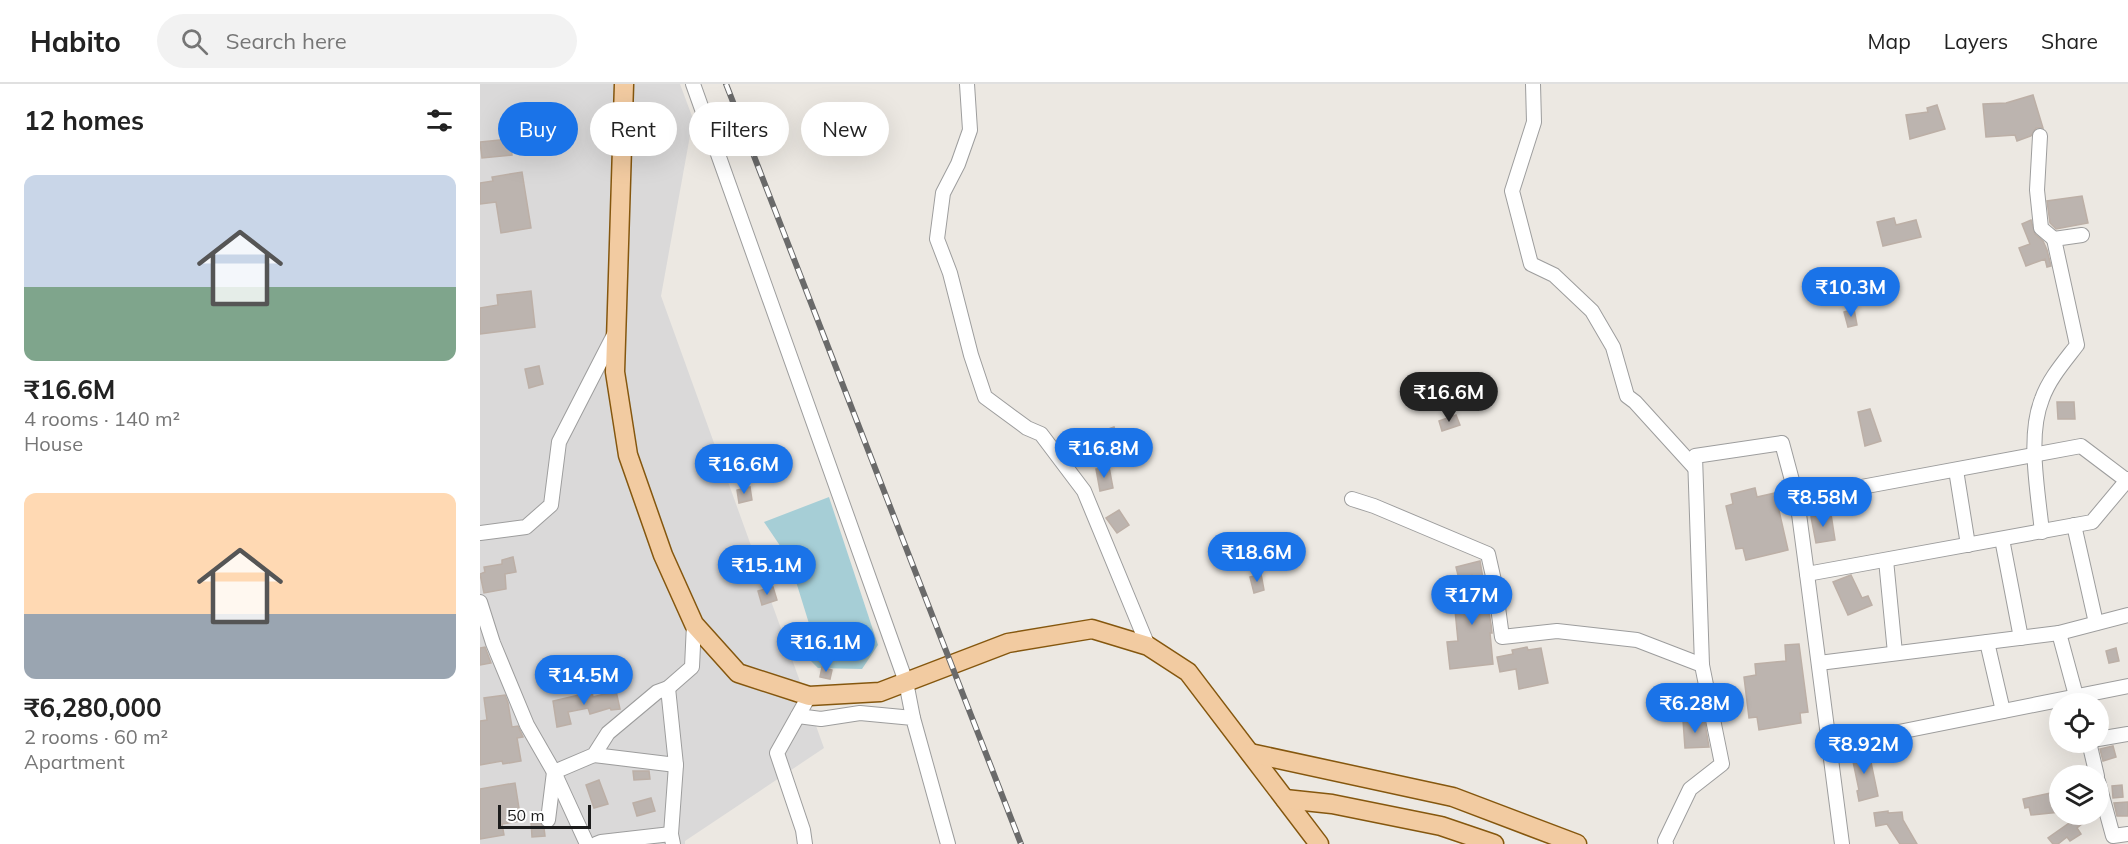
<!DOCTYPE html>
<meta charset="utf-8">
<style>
body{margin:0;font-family:Mulish,sans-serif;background:#f2f2f2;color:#222;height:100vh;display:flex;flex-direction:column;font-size:22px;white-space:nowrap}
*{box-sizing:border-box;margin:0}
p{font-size:20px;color:#767676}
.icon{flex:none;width:33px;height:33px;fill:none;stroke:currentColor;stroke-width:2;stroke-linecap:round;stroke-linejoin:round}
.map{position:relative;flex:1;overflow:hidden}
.side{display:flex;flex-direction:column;background:#fff;width:480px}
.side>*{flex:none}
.top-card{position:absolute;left:18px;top:18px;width:570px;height:54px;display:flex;gap:12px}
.fabs{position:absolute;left:1569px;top:609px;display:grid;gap:12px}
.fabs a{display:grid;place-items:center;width:60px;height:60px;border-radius:50%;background:#fff;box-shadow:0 6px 24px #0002;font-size:30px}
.scale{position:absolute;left:18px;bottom:15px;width:93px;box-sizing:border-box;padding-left:6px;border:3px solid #1c1c1c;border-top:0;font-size:16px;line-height:21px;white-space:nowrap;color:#1c1c1c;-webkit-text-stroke:4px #fff;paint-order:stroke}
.price{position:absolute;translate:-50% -51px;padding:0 14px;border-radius:21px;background:#1a73e8;color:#fff;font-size:20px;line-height:39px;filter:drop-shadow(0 2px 3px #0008)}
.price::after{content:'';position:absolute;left:50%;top:36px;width:18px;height:14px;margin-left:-9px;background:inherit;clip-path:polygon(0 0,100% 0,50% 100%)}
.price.current{background:#222;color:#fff}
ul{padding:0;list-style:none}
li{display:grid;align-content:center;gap:12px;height:318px;padding:0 24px}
li span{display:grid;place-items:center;height:186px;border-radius:12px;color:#555}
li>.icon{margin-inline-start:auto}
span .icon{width:108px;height:108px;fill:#fffc;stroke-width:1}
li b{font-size:26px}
h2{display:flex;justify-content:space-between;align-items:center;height:72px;padding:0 24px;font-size:26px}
.chip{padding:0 21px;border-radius:27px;background:#fff;box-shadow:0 6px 24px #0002;font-size:21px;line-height:54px}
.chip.current{background:#1a73e8;color:#fff}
header{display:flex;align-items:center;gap:36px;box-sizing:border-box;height:84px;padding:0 30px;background:#fff;border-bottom:2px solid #e0e0e0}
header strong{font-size:28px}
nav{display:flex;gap:33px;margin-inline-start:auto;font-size:21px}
.search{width:420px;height:54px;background:#f2f2f2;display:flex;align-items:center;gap:15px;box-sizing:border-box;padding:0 21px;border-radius:33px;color:#767676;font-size:22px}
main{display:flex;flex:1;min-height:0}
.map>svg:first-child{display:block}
</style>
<header>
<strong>Habito</strong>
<div class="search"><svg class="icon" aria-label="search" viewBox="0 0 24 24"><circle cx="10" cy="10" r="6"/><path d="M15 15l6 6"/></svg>Search here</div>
<nav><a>Map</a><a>Layers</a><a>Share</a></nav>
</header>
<main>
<section class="side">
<h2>12 homes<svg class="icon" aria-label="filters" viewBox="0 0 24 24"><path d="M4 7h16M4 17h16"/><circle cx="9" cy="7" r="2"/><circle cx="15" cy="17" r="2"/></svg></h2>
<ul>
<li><span style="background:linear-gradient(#c9d6e8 60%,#7fa58c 0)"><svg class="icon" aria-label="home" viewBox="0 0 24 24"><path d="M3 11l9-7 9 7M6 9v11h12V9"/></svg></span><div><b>₹16.6M</b><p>4 rooms · 140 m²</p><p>House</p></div></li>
<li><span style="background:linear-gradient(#ffd9b3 65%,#9aa5b1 0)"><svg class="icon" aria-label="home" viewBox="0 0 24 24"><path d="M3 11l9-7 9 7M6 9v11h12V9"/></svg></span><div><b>₹6,280,000</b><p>2 rooms · 60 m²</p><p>Apartment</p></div></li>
</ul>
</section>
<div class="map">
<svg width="1648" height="760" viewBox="0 0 1648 760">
<rect width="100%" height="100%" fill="#ece8e2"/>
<path fill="#dad9d9" d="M0 0H200L213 35 181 212 344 664 205 757V760H0Z"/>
<path fill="#a6ced6" d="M349 413 398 561 382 585 338 584 324 570 331 546 309 475 284 438Z"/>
<g fill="#bcb4af" stroke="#bcafa6" stroke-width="1.5">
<path d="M1553 11 1563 44H1556L1551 52 1537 57 1535 51 1506 53 1503 20 1526 19Z"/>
<path d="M1457 21 1465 45 1430 55 1426 31 1448 28 1447 24Z"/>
<path d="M31 55 32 71 2 74 0 58Z"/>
<path d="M42 88 51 144 21 149 16 118 0 120V99L13 97 12 93Z"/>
<path d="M1602 112 1608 139 1576 145 1570 139 1567 117Z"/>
<path d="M1414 134 1416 141 1436 136 1441 153 1403 162 1397 138Z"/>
<path d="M1551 136 1555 150 1563 157 1567 166 1571 182 1567 183 1565 175 1546 182 1539 164 1550 160 1542 140Z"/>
<path d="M1354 195 1358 211 1339 215 1335 199Z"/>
<path d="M51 207 55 243 0 250V224L18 221 17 211Z"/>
<path d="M1374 225 1377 241 1368 243 1364 228Z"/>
<path d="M59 282 63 300 49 304 45 285Z"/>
<path d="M1577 318H1594L1595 335H1578Z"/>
<path d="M1390 325 1401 357 1385 362 1378 328Z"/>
<path d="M976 331 980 341 962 347 959 337Z"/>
<path d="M634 343 639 356 614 365 609 352Z"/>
<path d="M629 383 633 404 620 407 616 385Z"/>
<path d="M270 403 272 416 259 419 257 406Z"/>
<path d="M1275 404 1277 413 1295 409 1308 466 1266 476 1263 464 1256 465 1246 422 1253 420 1251 410Z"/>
<path d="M639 426 649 441 637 449 626 434Z"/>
<path d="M1351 430 1355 456 1336 459 1331 433Z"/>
<path d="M33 473 36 488 25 490 26 505 4 509 0 490 5 488 4 483 22 480V476Z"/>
<path d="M1000 477 1011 540 1012 549H1010L1013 580 970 585 967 558 978 557 975 526 995 524 992 491 979 495 976 483Z"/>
<path d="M781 490 784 506 774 509 770 493Z"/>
<path d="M1371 491 1382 514 1388 512 1392 521 1368 531 1353 498Z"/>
<path d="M293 503 297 516 282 521 278 507Z"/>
<path d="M1319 560 1328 628 1320 629 1321 639 1279 646 1277 633 1269 634 1264 593 1276 591 1275 580 1306 577 1305 561Z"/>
<path d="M5 563 11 579 0 581V564Z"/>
<path d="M1047 563 1048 566 1061 564 1068 599 1039 605 1036 585 1020 588 1017 573 1033 570 1032 566Z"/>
<path d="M1636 564 1639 577 1629 579 1626 567Z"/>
<path d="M342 583 352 586 350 595 340 593Z"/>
<path d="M136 607 140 625 131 626 130 624 110 630 108 624 88 628 91 640 77 643 73 617 112 608 113 613Z"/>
<path d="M25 611 28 619 32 643 38 642 43 653 37 654 41 677 23 680 22 677 0 681V637L7 636 4 614Z"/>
<path d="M1224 634 1229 663 1205 664 1203 636Z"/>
<path d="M1633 662 1636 673 1623 677 1620 665Z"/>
<path d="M1388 664 1398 712 1379 717 1377 707 1379 706 1371 668Z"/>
<path d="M153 687H169L170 695 154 696Z"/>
<path d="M119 696 128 720 114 724 106 701Z"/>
<path d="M35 699 41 737 22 740 24 751 0 755V705Z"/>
<path d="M1642 701 1643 713 1633 714 1632 702Z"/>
<path d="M1580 707V728L1551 731 1549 723 1545 724 1543 715Z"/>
<path d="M171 714 175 727 157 732 153 719Z"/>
<path d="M1648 718V732H1637L1634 719Z"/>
<path d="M1408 727V729L1422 728 1423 736 1437 760H1420L1407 740 1396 742 1394 729Z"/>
<path d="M1602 730 1607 736 1597 744 1601 750 1590 757 1587 753 1578 760H1573L1568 754Z"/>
<path d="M59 736 64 744 65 752 52 753 51 737Z"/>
</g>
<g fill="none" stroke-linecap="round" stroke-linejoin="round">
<defs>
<g id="minor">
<path d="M213 0 426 598 433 634"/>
<path d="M487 0 490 46 478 80 463 109 457 155 470 189 491 271 505 313 547 344 561 350 604 407 668 562"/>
<path d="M1053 0 1054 38 1032 107 1051 180 1074 191 1112 227 1133 263 1147 312 1155 318 1215 384"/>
<path d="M1560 52 1557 106 1561 144 1574 155"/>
<path d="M1476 386 1488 461"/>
<path d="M872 415 894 422 1008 470 1015 501 1022 553 1077 547 1157 556 1222 581 1242 680 1210 705 1185 757 1186 760"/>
<path d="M1317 415 1327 490 1612 438 1648 395"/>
<path d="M1594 441 1616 539"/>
<path d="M1562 448C1558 408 1547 352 1562 315 1569 295 1584 278 1597 261L1574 155 1602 151"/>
<path d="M0 449 46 443 71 421 79 358 135 249"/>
<path d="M1522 455 1541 554"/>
<path d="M1406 476 1415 569"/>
<path d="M1327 490 1362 760"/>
<path d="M0 518 13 559 47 641 74 688 107 760"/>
<path d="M1579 549 1598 619"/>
<path d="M1507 558 1523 627"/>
<path d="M1339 579 1579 549 1648 531"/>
<path d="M1222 581 1215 372 1302 359 1317 415 1601 362 1646 396"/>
<path d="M188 604 212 583 214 540"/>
<path d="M318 632 341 635 380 629 433 634 468 760"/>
<path d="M1618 655 1648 650"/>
<path d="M1609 658 1617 692"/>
<path d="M1349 662 1648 602"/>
<path d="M114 671 196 681"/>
<path d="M1618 697 1633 752 1648 750"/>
<path d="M68 736 74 688 114 671 128 649 177 608 188 604 196 681 191 750 193 760"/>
<path d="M116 760 121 758 191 750"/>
<path d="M325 760 323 746 297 669 329 612"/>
</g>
<g id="major">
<path d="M144 0 135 288 148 371 183 471 214 540 258 589 329 612 400 608 528 559 612 545 668 562 708 588 839 760"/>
<path d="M770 669 973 713 1097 760"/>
<path d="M805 715 852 720 961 742 1014 760"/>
</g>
</defs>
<use href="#minor" stroke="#9d9d9d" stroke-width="16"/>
<use href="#major" stroke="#85570e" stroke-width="21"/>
<use href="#minor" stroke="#fff" stroke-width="14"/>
<use href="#major" stroke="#f2cba1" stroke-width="18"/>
<defs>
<path id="rail" d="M246 0 541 760"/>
</defs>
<use href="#rail" stroke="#6a6a6a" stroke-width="6"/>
<use href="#rail" stroke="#fff" stroke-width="4" stroke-dasharray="11" stroke-linecap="butt"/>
</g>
</svg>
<div class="fabs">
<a><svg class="icon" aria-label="locate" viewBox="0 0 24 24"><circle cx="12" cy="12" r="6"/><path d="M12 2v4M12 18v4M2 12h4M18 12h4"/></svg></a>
<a><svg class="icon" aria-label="layers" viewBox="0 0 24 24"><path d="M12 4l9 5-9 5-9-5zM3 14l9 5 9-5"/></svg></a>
</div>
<div class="scale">50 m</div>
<b class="price" style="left:1371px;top:234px">₹10.3M</b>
<b class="price current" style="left:969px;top:339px">₹16.6M</b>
<b class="price" style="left:624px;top:395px">₹16.8M</b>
<b class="price" style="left:264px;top:411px">₹16.6M</b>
<b class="price" style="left:1343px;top:444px">₹8.58M</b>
<b class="price" style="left:777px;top:499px">₹18.6M</b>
<b class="price" style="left:287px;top:512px">₹15.1M</b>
<b class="price" style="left:992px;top:542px">₹17M</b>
<b class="price" style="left:346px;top:589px">₹16.1M</b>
<b class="price" style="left:104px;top:622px">₹14.5M</b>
<b class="price" style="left:1215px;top:650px">₹6.28M</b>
<b class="price" style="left:1384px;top:691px">₹8.92M</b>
<div class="top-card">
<a class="chip current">Buy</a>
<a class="chip">Rent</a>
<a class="chip">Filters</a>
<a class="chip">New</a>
</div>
</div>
</main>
